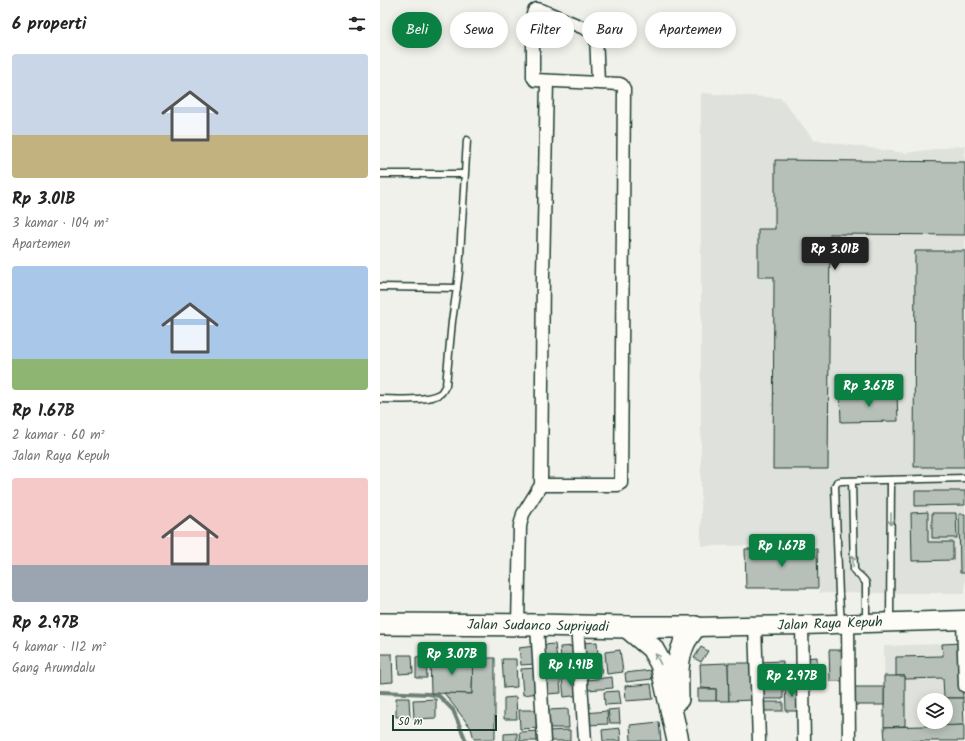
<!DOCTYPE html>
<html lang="id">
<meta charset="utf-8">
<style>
body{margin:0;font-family:Kalam,sans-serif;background:#f2f2f2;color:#222;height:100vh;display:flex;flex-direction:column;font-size:15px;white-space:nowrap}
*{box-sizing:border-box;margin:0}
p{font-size:13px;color:#767676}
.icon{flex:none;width:22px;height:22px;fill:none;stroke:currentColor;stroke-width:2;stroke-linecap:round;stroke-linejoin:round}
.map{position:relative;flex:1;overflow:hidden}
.side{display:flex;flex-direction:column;background:#fff;width:380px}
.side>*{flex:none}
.top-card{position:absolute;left:12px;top:12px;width:380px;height:36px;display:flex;gap:8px}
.controls{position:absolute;left:537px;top:693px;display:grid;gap:8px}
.controls a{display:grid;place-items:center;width:36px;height:36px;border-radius:50%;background:#fff;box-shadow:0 2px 10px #0003;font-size:20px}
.scale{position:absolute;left:12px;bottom:10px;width:105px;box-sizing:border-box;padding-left:4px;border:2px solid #1f3d34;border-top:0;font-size:11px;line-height:14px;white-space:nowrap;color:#1f3d34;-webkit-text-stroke:3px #fdfcf7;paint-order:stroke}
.price{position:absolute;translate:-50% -34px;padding:0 9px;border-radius:4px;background:#0b8043;color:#fff;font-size:13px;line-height:26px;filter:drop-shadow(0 1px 2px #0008)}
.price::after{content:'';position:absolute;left:50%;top:24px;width:12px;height:9px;margin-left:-6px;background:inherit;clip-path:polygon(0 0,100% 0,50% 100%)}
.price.on{background:#222;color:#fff}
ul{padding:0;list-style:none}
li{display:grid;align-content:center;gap:8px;height:212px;padding:0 12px}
li span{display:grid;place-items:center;height:124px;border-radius:4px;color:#555}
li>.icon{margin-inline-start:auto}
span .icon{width:72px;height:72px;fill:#fffc;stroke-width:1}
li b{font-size:17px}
h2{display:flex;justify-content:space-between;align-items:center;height:48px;padding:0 12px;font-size:17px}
.chip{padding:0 14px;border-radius:18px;background:#fff;box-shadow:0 2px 10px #0003;font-size:14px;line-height:36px}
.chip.on{background:#0b8043;color:#fff}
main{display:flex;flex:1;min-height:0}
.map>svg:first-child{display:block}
</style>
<main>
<section class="side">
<h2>6 properti<svg class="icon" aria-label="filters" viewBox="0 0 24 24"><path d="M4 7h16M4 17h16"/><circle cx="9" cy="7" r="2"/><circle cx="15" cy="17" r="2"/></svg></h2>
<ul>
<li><span style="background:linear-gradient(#c9d6e8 65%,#c2b280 0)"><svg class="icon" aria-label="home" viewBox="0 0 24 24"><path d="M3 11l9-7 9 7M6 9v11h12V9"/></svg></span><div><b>Rp 3.01B</b><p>3 kamar · 104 m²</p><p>Apartemen</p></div></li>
<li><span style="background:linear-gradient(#a9c7e8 75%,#8fb573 0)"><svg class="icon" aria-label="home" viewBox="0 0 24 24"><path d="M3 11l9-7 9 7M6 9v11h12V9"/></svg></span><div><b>Rp 1.67B</b><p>2 kamar · 60 m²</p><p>Jalan Raya Kepuh</p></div></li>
<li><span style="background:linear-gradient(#f6c9c9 70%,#9aa5b1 0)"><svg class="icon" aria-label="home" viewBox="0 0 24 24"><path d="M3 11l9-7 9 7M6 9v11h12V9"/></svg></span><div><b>Rp 2.97B</b><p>4 kamar · 112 m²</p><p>Gang Arumdalu</p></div></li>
</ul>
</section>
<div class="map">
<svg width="585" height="741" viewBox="0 0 585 741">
<rect width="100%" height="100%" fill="#f0f1eb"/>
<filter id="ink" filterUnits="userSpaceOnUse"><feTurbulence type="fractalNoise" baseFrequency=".025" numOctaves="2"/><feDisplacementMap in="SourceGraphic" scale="8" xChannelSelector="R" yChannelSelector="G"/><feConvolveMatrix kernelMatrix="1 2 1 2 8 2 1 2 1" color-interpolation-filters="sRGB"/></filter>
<g filter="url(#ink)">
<g fill="#dfe2dc" fill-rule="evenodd">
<path d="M321 93 401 98 434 140 525 153 585 145V593H439L437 545 321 546Z"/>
<path d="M581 643 584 741H505L504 646ZM544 700H566V722H544Z"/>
</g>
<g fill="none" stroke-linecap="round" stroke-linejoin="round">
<path stroke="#6c8077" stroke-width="4" d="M0 692 49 694 59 696 73 710 86 741"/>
</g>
<g fill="#b6bfb8" stroke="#1f3d34">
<path d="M395 160 585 162V235L450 234 448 469H393L394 277H378V229H395Z"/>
<path d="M535 251H585V467H534Z"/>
<path d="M517 395 518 421 461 422 460 396Z"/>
<path d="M535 491H585V505L535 506Z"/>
<path d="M548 512V542H573V560L532 561 531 513Z"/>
<path d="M552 513H576L577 538H552Z"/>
<path d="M579 514H585V573H580Z"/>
<path d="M365 549H437L438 588H366Z"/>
<path d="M217 642 218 655 203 657 201 643Z"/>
<path d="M581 643 583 698H564L563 678 525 679V676H516V657L563 656 562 644Z"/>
<path d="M175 644 178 667 165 669 162 645Z"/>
<path d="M154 646 156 664 141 665 139 648Z"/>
<path d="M195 646 196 658 181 660 180 647Z"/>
<path d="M321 647 328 651 321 662 314 658Z"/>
<path d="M240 650 243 672 227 674 225 652Z"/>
<path d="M449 650H465V681H450Z"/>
<path d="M0 654H12L13 682 0 683Z"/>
<path d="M18 655H32L33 673 19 674Z"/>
<path d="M46 656 47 678H36V657Z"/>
<path d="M437 657 438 682H424V658Z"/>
<path d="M50 658H93L92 694 51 693Z"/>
<path d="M93 658H115V739H94L91 728 64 693 92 694Z"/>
<path d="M122 659H136L137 687 124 688Z"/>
<path d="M220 660 222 673 204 675 203 661Z"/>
<path d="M196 661 197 675 180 676 179 663Z"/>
<path d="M403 661V699H380L379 662Z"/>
<path d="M348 663 349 701H336V689L321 688 320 664Z"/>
<path d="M348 663H374L375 700 349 701Z"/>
<path d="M156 668 159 693 143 695 141 669Z"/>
<path d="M271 670 272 679 246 682 245 673Z"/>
<path d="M179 671 181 693 167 694 165 672Z"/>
<path d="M504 676H525V726L504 727Z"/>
<path d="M232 677 233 688 208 690 207 680Z"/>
<path d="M199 678 200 695 184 697 182 679Z"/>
<path d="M271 684 273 699 246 701 245 686Z"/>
<path d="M405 684H418L419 711H406Z"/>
<rect x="471" y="687" width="33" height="18"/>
<rect x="318" y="689" width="18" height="12"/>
<path d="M239 691 241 704 225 705 224 692Z"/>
<path d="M136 697 137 719H124V698Z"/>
<path d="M16 698H29L30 717H16Z"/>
<path d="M564 698H583L584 725 564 726V722H566V700H564Z"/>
<path d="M56 699V718L34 719 33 700Z"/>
<rect x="381" y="702" width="22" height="9"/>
<path d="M188 709 189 728H169L168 710Z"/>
<path d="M239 709 240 723H230L228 710Z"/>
<path d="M139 710H159L160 728 140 729Z"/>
<path d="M227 711 228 724 207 725 205 713Z"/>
<path d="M279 722 281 741H251L250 725Z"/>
<path d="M584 725V741H505L504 727Z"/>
<path d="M240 728 241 741H223L222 730Z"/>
<path d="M190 730V741H167V731Z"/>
<path d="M161 731V741H140L139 732Z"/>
<path d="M137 733V741H124V734Z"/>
</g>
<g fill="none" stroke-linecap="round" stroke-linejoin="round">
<defs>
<g id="lane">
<path d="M0 174H84"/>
<path d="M0 287 77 288"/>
<path d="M0 399C16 399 48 402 61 393 63 391 64 388 66 385L72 321 77 288 79 272 87 140"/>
<path d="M472 481 474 570C477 575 483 577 486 583V621"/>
<path d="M510 621 511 480"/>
<path d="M461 622 459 595 455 486 457 482 461 481 585 478"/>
</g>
<g id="street">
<path d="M161 485H238L239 484 241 483 244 89 242 85 240 84 155 80 153 77V14L154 11 157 9 161 10 216 33 218 83"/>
<path d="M583 620 585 686"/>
<path d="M468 623 469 741"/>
<path d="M138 625 140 526 143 514 161 485 163 274 167 81"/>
<path d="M157 625 164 741"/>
<path d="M197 625 205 741"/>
<path d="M422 625 424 741"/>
<path d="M375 626 379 741"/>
</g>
<path id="primary" d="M315 627 422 625 585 620"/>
<g id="highway">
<path d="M0 624 157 625 247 627H315"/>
<path d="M247 627 272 648 281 664 298 741"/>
<path d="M298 699C298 682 296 663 303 646 305 639 311 633 315 627"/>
</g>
</defs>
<use href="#lane" stroke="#1f3d34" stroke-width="9"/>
<use href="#street" stroke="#1f3d34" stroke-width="15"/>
<use href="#primary" stroke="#1f3d34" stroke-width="21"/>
<use href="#highway" stroke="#1f3d34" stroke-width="24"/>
<use href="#lane" stroke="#fdfcf7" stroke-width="6"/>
<use href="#street" stroke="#fdfcf7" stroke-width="12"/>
<use href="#primary" stroke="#fdfcf7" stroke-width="18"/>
<use href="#highway" stroke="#fdfcf7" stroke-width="21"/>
</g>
<defs><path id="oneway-shaft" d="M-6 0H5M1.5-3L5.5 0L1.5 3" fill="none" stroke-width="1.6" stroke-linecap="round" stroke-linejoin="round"/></defs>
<g stroke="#8e9c96">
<use href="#oneway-shaft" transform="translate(511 519) rotate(90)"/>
<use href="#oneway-shaft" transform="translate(473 561) rotate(-91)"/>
<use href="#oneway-shaft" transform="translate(278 659) rotate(-117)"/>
</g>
</g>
<g text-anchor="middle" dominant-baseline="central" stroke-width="3" stroke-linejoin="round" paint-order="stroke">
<g font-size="14" fill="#1f3d34" stroke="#fdfcf7">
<text transform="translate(450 624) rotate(-2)">Jalan Raya Kepuh</text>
<text transform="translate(158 626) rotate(1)">Jalan Sudanco Supriyadi</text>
</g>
</g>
</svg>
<div class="controls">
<a><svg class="icon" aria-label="layers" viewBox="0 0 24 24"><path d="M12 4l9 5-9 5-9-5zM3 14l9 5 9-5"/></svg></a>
</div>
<div class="scale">50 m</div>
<b class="price on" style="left:455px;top:271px">Rp 3.01B</b>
<b class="price" style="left:489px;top:408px">Rp 3.67B</b>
<b class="price" style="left:402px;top:568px">Rp 1.67B</b>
<b class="price" style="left:72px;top:676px">Rp 3.07B</b>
<b class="price" style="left:191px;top:687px">Rp 1.91B</b>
<b class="price" style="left:412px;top:698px">Rp 2.97B</b>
<div class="top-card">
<a class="chip on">Beli</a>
<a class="chip">Sewa</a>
<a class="chip">Filter</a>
<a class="chip">Baru</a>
<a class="chip">Apartemen</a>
</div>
</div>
</main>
